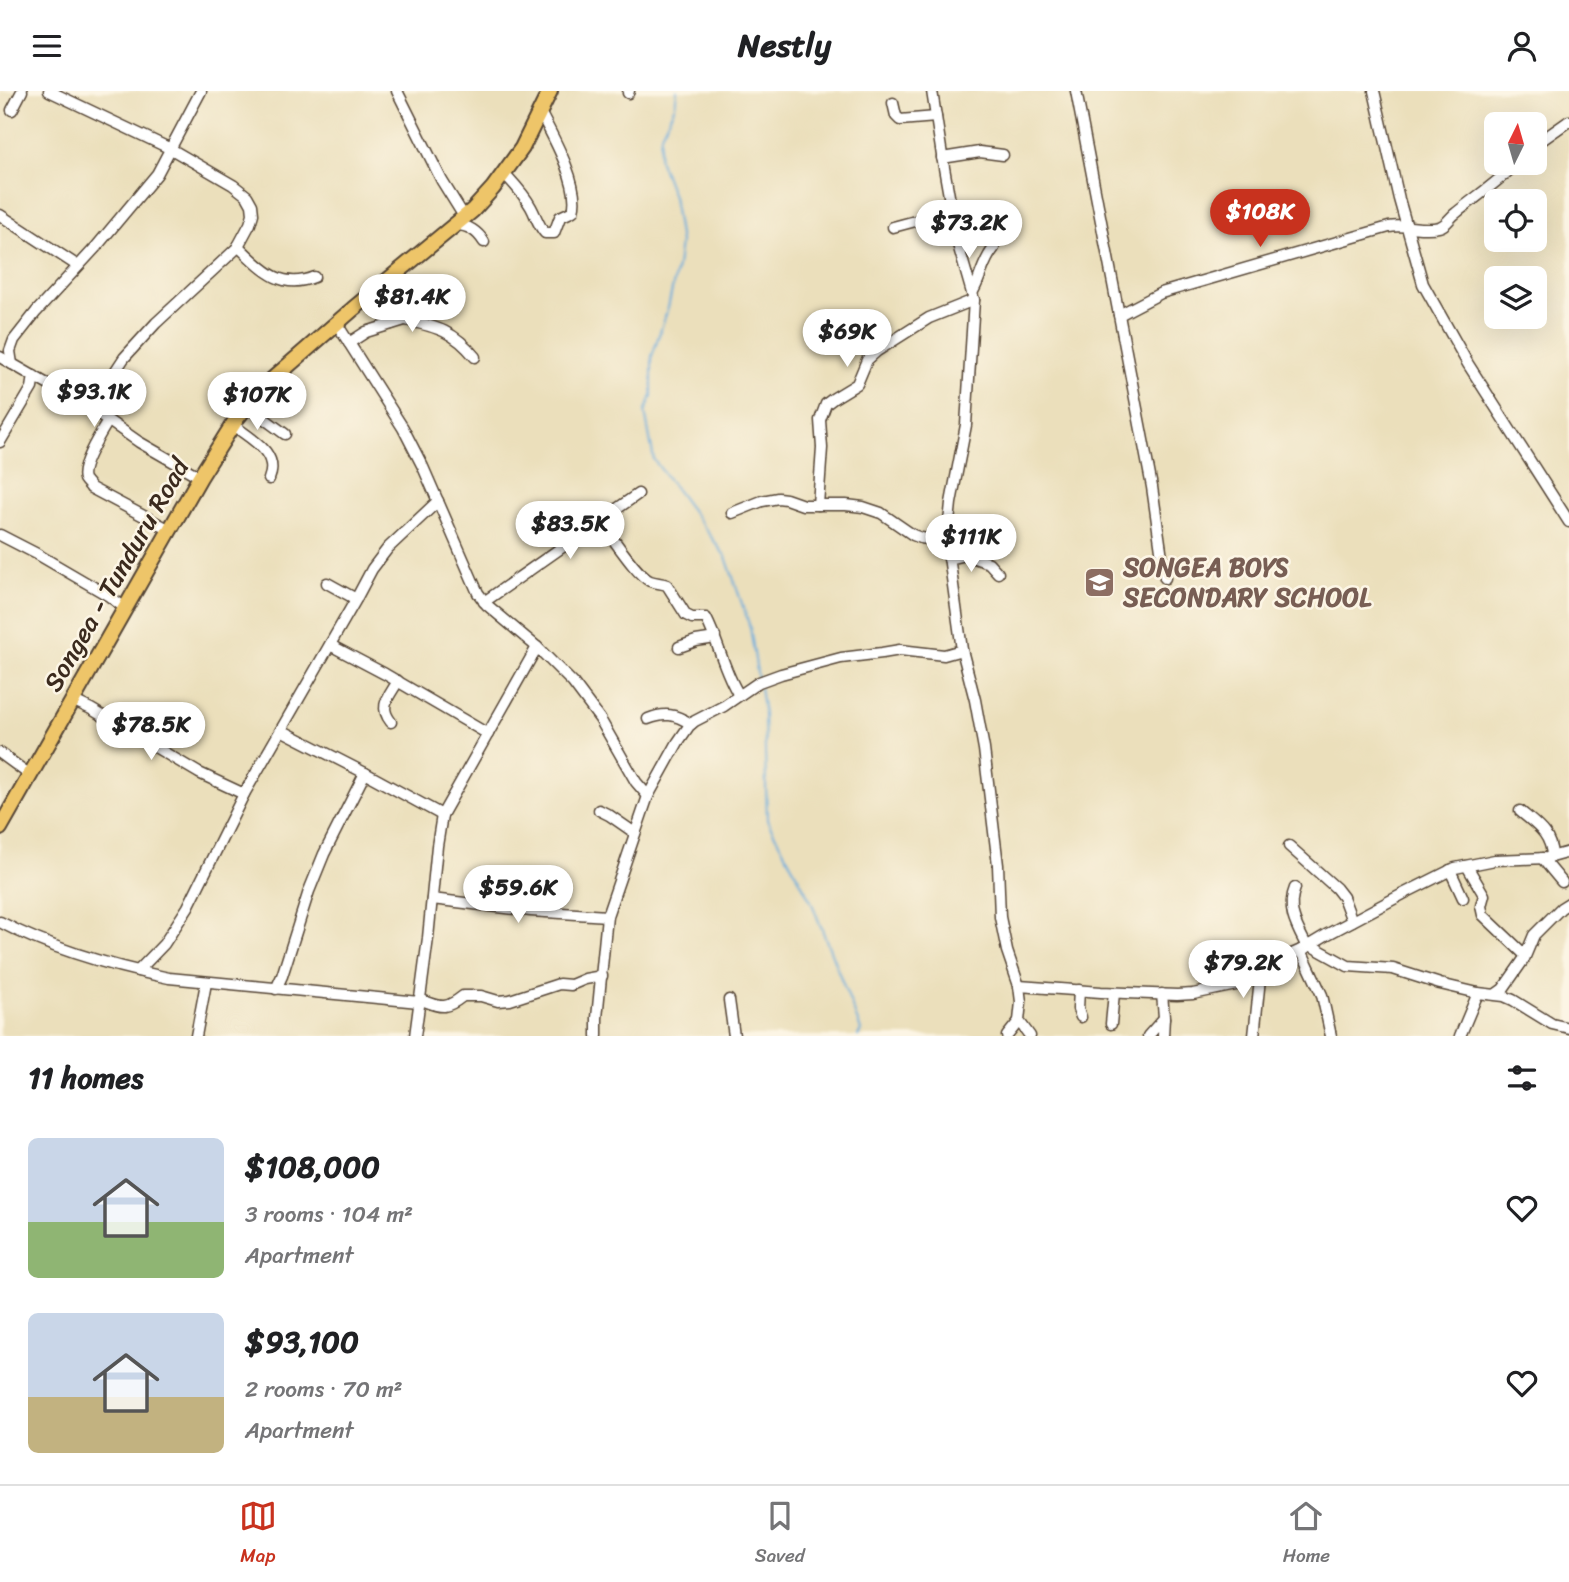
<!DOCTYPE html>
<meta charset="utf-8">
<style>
body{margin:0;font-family:Sriracha,sans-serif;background:#f2f2f2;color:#202124;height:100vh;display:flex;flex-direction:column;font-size:26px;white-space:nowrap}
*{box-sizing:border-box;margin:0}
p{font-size:23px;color:#757577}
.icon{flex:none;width:38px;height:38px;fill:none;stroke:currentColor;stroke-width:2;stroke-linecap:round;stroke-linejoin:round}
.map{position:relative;height:945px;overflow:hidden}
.details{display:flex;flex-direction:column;background:#fff;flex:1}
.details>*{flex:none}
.needle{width:46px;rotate:5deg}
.tools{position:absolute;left:1484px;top:21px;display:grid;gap:14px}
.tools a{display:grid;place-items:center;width:63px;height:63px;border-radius:10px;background:#fff;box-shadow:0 7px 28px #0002;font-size:35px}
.price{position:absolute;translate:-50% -60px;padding:0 16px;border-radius:24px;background:#fff;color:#222;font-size:23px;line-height:46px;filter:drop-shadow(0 2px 4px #0008)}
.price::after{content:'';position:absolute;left:50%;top:42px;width:21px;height:16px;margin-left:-10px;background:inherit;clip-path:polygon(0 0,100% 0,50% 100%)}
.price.selected{background:#c8321e;color:#fff}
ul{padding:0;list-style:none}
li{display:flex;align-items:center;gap:21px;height:175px;padding:0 28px}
li span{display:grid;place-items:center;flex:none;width:196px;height:140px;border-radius:10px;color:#555}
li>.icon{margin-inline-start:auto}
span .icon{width:84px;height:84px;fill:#fffc;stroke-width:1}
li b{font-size:30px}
h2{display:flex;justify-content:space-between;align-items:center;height:84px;padding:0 28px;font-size:30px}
header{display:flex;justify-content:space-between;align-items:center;height:91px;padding:0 28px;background:#fff;font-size:32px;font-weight:800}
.dock{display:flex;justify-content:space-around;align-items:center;height:98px;border-top:2px solid #e0e0e0;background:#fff;font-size:19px;color:#757577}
.dock a{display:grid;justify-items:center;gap:4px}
.dock .selected{color:#c8321e}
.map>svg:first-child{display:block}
</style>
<header><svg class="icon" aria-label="menu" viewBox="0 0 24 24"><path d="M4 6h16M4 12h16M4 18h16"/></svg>Nestly<svg class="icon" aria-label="person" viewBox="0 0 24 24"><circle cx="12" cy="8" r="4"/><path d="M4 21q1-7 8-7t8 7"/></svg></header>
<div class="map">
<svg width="1569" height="945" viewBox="0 0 1569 945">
<rect width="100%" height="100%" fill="#fcf5e5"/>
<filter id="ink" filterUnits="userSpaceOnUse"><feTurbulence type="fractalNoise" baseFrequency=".0143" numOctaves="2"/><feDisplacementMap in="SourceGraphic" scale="14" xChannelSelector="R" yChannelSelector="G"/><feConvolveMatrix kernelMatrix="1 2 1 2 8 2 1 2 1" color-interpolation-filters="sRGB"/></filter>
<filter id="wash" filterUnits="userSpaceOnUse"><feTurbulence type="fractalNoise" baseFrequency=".00686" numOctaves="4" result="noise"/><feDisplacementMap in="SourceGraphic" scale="28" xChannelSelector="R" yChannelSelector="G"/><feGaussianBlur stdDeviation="1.57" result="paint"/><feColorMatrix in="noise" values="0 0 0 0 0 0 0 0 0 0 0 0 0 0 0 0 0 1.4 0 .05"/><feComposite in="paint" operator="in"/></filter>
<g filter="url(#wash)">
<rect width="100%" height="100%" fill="#ebdfbb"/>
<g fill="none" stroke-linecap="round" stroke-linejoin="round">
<g stroke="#68acdd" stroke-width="2">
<path d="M677 0 675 15 661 43 659 68 673 105 680 151 677 176 668 217 652 265V305L645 321 654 369 726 466 750 536 758 588"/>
<path d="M760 597 764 623 767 729 811 810 861 939 858 945"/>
</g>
</g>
</g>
<g filter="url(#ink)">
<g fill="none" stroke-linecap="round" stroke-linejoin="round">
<defs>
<g id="minor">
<path d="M49 0 171 58 233 94 247 105 252 114 253 123 250 133 237 157 156 232 124 267 101 302 96 321"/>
<path d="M397 0 442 90 465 127"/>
<path d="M932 0 943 71 957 150 974 209 966 334 951 412 947 451 962 559 975 609 984 658 998 774 1000 826 1007 860 1019 895 1021 911 1019 930 1030 945"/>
<path d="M1076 0 1152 396 1165 487"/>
<path d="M1374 0 1399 108 1423 193 1468 273 1569 431"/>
<path d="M628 2 629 0"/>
<path d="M893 12 896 25 900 29 936 26"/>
<path d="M12 19 22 0"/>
<path d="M1535 54 1569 30"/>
<path d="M942 67 980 61 1003 64"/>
<path d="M504 82C514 93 524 103 531 116 536 125 538 134 545 142H554L560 126 573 120C581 95 552 44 540 21"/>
<path d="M0 124 78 175"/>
<path d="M456 134C468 134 478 141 484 151"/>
<path d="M893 136 923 128 951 118"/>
<path d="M238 155C261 177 280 200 314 186"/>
<path d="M375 202 391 233"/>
<path d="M972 202C981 188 982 171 994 157"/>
<path d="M1119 224 1161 202 1389 136C1405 133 1423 140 1439 136 1447 134 1450 126 1456 122 1477 105 1498 91 1517 72"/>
<path d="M406 229C437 236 454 240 475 266"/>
<path d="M337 233 403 337 423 376 478 502 487 514 537 556 573 592 600 628 636 691 648 705"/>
<path d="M349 252 366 241 411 227 455 199"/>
<path d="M0 266 96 321 139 351 200 386"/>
<path d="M12 273 10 260 14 249 36 221 96 156 157 83 201 0"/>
<path d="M247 315 285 343"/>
<path d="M108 330C102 340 79 376 84 388 85 390 90 395 91 397L170 439"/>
<path d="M233 334C251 348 280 362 269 388"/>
<path d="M0 351 32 297 34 285"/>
<path d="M818 414 822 357 820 329 826 313 834 307 857 293 867 269 877 260 929 227 974 209"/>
<path d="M732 422 762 410 778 407 786 408 803 414H846L863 416 881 422 913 444 921 447 947 451"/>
<path d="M599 430C612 444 635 483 650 490 655 492 662 492 667 494L686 524 692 527H706C719 552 724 581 739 604"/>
<path d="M0 444 37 463 109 505 125 517"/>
<path d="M949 468 966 464 989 472 998 482"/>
<path d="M327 492 356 508"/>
<path d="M484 511 638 403"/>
<path d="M330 554 385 583 488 643"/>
<path d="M679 556 696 550 709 548 715 545"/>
<path d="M72 609 91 618 199 682 244 703"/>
<path d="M648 628C665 621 675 623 691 633"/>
<path d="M391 631C378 615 389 606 398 590"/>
<path d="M281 639 365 682 442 724"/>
<path d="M0 662 30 684"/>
<path d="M599 719 609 724 635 742"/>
<path d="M1520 720C1536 734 1551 742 1552 765"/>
<path d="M1289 755 1336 797 1343 806 1352 830"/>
<path d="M1542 767 1562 791"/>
<path d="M1467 775 1484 804 1481 815 1483 824 1525 864"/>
<path d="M1450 779 1463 807"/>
<path d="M1295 797C1286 819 1297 836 1307 856"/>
<path d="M432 808 531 820 607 825"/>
<path d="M0 831C53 859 111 875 169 887L419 911"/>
<path d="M1310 854 1348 875 1393 878 1440 893 1478 902 1504 905 1513 909 1552 933 1569 937"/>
<path d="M1301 859 1322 904 1331 945"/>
<path d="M138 880 164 853 188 816 244 703 355 510 372 478 388 457 438 410"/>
<path d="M1019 895 1101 901 1177 904 1193 903 1236 894 1248 889 1267 874 1301 859 1326 844 1403 803 1455 777 1495 769 1547 767 1569 761"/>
<path d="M276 898 282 885 309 800 324 763 365 682"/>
<path d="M1079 899 1078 918 1081 926"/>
<path d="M1162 903 1164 926 1163 945"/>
<path d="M1496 903 1503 898 1524 868 1534 844 1561 817 1569 812"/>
<path d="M419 908C441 916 444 920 463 905H481L498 910 510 909 559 893 571 894 585 888 602 885"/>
<path d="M729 909 734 945"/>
<path d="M1111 933 1114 902"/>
<path d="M196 945 206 892"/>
<path d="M415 945 428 847 437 755 442 724 537 556"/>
<path d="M597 945V927L607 825 648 705 678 651 689 635 695 630 724 615 759 591 781 583 841 567 882 562 900 559 944 564 962 559"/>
<path d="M1007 945 1019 930"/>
<path d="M1148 945 1164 927"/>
<path d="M1254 945 1261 878"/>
<path d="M1460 945 1478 902"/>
</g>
<path id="highway" d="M0 737 200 386 237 327 259 300 353 218 473 119 493 97 522 57 550 0"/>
</defs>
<use href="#minor" stroke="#554536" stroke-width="13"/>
<use href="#highway" stroke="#554536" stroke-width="18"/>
<use href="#minor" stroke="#fff" stroke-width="10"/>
<use href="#highway" stroke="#eec569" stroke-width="14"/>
</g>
</g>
<defs>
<symbol id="school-square" viewBox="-11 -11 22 22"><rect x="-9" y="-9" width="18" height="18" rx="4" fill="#8d6e63" stroke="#fcf5e5"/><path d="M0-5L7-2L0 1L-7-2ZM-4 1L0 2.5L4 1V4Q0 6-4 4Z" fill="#fff"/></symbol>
</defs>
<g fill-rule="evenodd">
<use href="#school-square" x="1082" y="474" width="35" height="35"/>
</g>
<g text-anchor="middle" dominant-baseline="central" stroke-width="5" stroke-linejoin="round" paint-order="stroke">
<g font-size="26" font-weight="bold" fill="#785e54" stroke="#fcf5e5" text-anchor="start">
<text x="1123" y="476">SONGEA BOYS<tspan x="1123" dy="30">SECONDARY SCHOOL</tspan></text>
</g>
<g font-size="26" fill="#3b2a1e" stroke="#fcf5e5">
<text transform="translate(116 484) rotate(-60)">Songea - Tunduru Road</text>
</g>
</g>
</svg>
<div class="tools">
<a><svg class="needle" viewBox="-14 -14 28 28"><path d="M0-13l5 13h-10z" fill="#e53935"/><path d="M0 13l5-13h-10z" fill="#757577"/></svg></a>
<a><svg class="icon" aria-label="locate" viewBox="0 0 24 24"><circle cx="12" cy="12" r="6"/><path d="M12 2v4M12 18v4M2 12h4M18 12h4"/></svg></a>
<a><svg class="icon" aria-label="layers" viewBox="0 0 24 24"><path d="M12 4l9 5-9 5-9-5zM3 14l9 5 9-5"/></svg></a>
</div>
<b class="price selected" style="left:1260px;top:158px">$108K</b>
<b class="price" style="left:969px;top:169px">$73.2K</b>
<b class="price" style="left:412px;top:243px">$81.4K</b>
<b class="price" style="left:847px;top:278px">$69K</b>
<b class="price" style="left:94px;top:338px">$93.1K</b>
<b class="price" style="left:257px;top:341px">$107K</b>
<b class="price" style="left:570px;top:470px">$83.5K</b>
<b class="price" style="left:971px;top:483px">$111K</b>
<b class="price" style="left:151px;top:671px">$78.5K</b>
<b class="price" style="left:518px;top:834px">$59.6K</b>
<b class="price" style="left:1243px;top:909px">$79.2K</b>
</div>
<section class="details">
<h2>11 homes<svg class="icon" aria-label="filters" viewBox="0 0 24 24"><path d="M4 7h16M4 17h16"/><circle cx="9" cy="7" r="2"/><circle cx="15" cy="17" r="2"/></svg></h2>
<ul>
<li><span style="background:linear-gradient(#c9d6e8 60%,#8fb573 0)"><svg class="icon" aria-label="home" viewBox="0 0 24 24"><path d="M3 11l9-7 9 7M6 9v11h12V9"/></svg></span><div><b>$108,000</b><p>3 rooms · 104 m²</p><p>Apartment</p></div><svg class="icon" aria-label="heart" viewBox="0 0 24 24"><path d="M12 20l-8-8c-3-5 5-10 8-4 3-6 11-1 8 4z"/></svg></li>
<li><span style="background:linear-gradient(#c9d6e8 60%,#c2b280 0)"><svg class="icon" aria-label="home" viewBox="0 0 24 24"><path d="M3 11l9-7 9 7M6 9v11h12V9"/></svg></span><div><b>$93,100</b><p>2 rooms · 70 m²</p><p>Apartment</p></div><svg class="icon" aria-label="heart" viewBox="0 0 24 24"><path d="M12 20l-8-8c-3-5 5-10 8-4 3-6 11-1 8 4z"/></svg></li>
</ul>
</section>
<nav class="dock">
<a class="selected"><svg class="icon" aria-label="map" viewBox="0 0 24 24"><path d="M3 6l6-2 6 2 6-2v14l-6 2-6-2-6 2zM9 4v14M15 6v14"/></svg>Map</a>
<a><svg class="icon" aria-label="saved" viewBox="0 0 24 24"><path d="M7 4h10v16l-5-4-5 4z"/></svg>Saved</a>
<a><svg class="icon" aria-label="home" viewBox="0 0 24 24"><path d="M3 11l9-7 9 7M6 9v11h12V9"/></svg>Home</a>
</nav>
